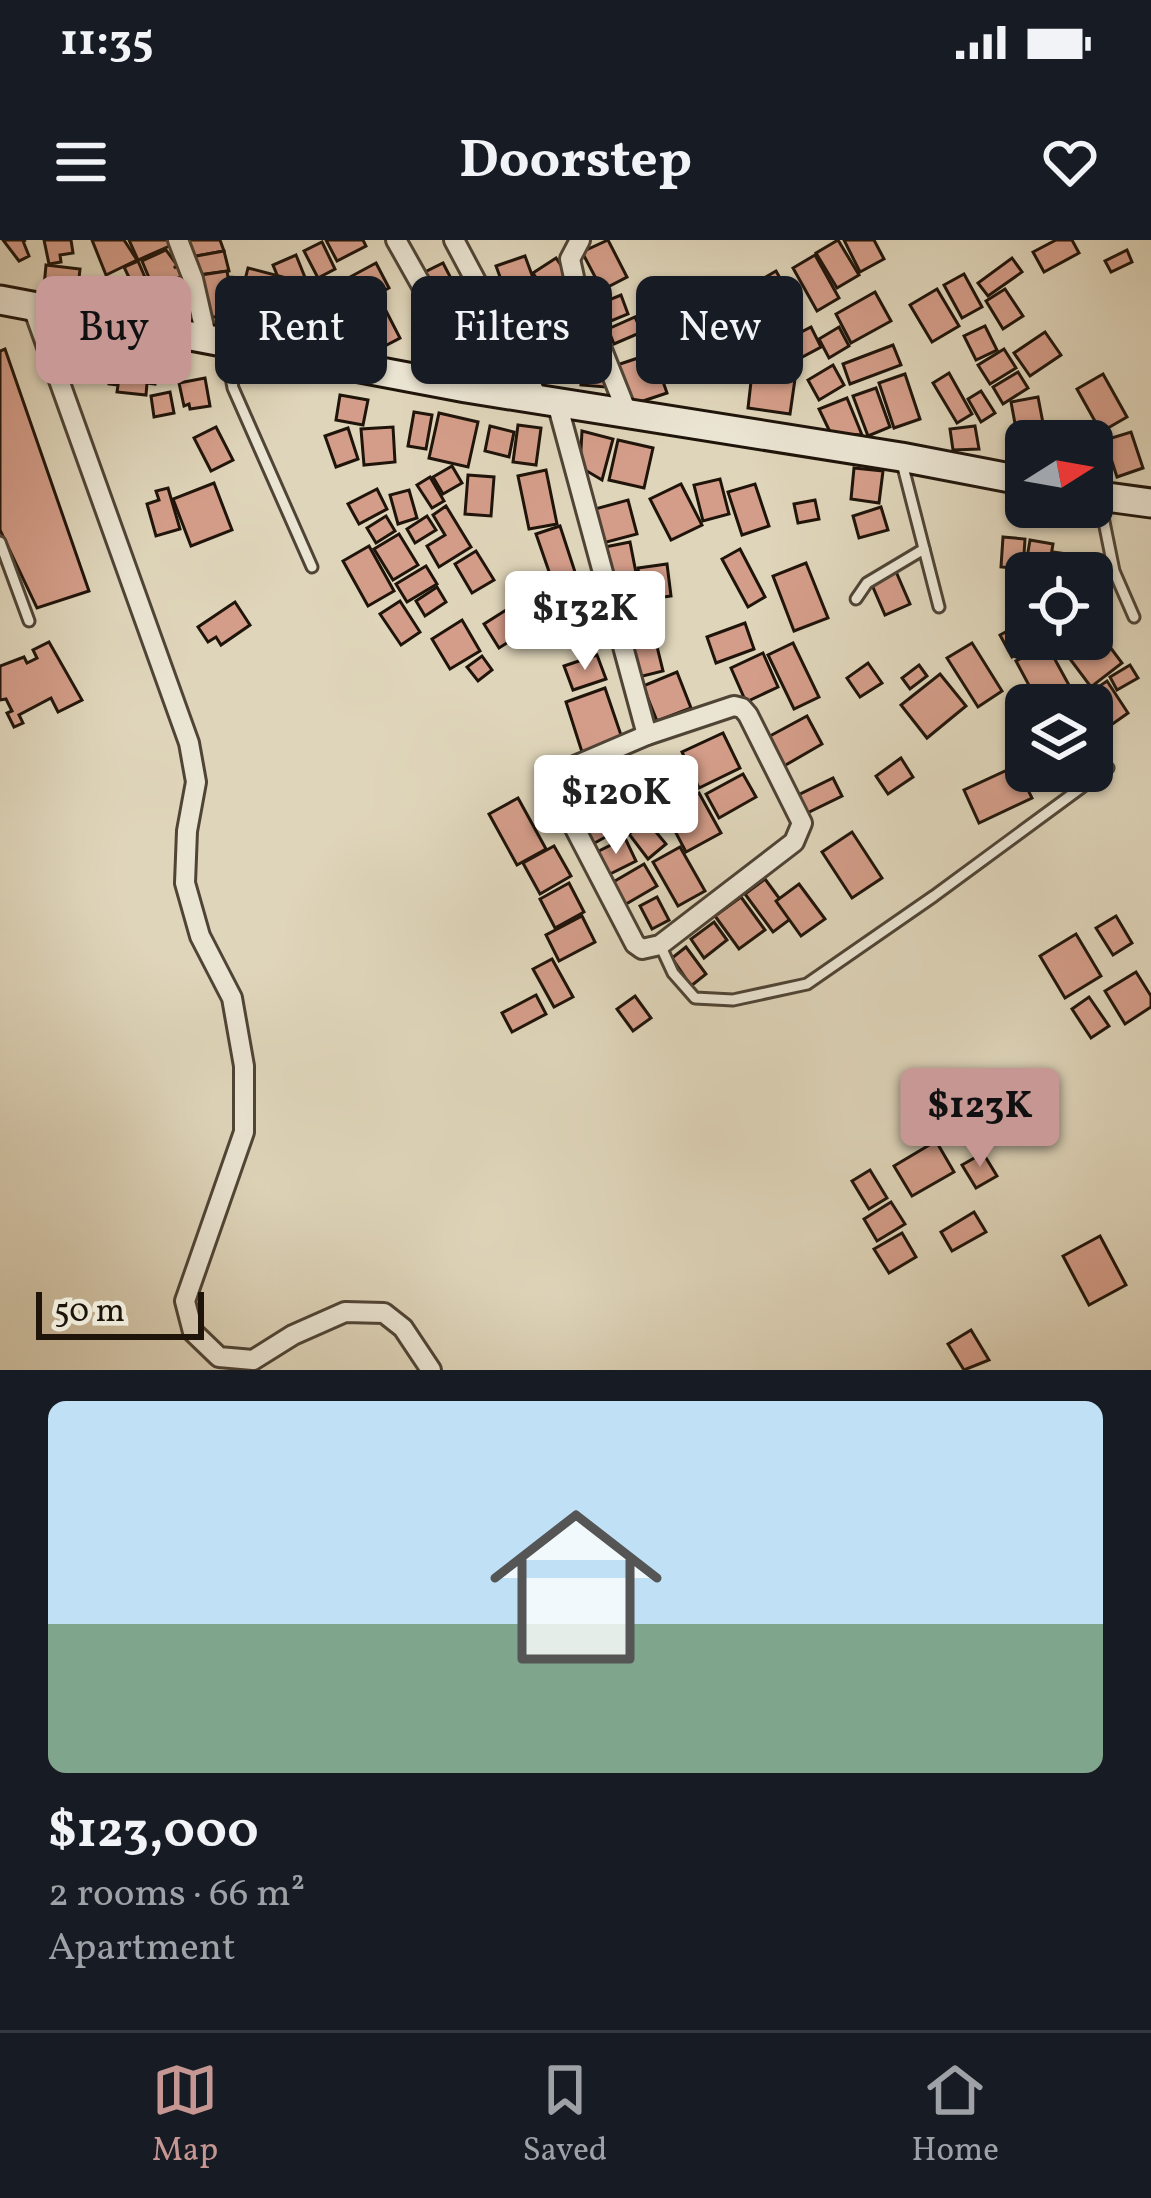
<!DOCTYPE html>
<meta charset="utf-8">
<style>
body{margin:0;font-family:Vollkorn,serif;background:#242831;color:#f1f3f6;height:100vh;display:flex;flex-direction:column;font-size:45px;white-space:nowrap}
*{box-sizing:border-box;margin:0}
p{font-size:39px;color:#9ea1a6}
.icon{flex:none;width:66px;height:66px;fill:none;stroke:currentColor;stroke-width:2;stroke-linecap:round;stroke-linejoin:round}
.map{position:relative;height:1130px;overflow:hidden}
.sheet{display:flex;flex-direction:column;background:#171b24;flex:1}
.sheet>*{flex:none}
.top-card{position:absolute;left:36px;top:36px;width:1080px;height:108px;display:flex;gap:24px}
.needle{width:78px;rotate:79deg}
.buttons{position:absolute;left:1005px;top:180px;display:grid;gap:24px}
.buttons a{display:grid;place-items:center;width:108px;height:108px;border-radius:18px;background:#171b24;box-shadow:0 3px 9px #0004;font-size:60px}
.scale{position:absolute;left:36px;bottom:30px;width:168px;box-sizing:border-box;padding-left:12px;border:6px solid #1f140a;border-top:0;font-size:33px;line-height:42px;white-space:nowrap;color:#1f140a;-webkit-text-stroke:9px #eae4d2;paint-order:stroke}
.price{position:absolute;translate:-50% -102px;padding:0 27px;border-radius:12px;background:#fff;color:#222;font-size:39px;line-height:78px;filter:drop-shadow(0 3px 6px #0008)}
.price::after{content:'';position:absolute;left:50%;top:72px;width:36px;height:27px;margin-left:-18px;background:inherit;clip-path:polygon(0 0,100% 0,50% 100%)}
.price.selected{background:#c59692;color:#111}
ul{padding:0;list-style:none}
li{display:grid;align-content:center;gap:24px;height:636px;padding:0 48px}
li span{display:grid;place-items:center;height:372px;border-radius:18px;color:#555}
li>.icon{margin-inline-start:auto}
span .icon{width:216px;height:216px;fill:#fffc;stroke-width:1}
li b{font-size:51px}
.pill{padding:0 42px;border-radius:18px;background:#171b24;box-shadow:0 3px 9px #0004;font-size:42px;line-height:108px}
.pill.selected{background:#c59692;color:#111}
.status{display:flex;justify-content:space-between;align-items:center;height:84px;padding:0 60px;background:#171b24;direction:ltr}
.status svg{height:33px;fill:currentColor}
header{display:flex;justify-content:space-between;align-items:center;height:156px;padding:0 48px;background:#171b24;font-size:54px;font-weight:700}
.tab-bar{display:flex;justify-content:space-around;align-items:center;height:168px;border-top:3px solid #363941;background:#171b24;font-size:33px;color:#9ea1a6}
.tab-bar a{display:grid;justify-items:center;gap:6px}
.tab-bar .selected{color:#c59692}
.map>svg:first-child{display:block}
</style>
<div class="status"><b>11:35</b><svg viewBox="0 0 49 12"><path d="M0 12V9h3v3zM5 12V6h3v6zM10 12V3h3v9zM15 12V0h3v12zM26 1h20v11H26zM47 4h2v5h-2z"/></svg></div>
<header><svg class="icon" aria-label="menu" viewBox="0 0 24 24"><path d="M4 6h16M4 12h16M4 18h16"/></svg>Doorstep<svg class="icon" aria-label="heart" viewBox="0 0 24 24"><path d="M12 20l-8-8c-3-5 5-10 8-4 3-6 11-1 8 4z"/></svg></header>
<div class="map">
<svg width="1151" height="1130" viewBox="0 0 1151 1130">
<rect width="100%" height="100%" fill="#dfd5ba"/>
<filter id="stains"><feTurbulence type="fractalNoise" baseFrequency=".00167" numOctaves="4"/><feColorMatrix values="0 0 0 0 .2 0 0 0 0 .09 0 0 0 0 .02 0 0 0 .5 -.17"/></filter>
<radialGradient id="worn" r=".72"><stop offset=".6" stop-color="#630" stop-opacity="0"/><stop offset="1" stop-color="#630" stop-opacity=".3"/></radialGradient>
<g fill="#d49d89" stroke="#1f140a" stroke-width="3">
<path d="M3 0H26L23 1 29 16 19 21Z"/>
<path d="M44 0H71L73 13 60 15 61 22 49 24Z"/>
<path d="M92 0H124L137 20 106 35Z"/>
<path d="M129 0H173L174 4 138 20Z"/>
<path d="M185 0H220L224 11 191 17Z"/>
<path d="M326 0H363L366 6 337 21Z"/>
<path d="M608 0 627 37 602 50 582 12Z"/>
<path d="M838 0 859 35 837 48 816 13Z"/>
<path d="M844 0H874L884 19 860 32Z"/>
<path d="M1056 0H1072L1079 13 1044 32 1033 12Z"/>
<path d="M322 2 335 29 318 38 304 11Z"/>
<path d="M166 10 177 25 174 28 178 26 183 36 178 38 187 51 192 75 162 69 142 21Z"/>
<path d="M1127 10 1132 22 1111 32 1105 21Z"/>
<path d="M224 11 229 31 197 35 191 17Z"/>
<path d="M296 15 312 55 289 64 273 25Z"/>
<path d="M815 15 839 58 817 71 793 28Z"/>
<path d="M525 16 543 65 514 75 496 26Z"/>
<path d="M556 18 573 43 549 58 533 33Z"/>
<path d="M1012 18 1022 32 988 56 978 43Z"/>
<path d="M138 21 147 42 134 48 124 27Z"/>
<path d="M376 23 389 48 363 62 350 37Z"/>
<path d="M443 23 456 48 437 58 423 33Z"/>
<path d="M46 25 80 29 78 47H44Z"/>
<path d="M248 28 283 37 274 77 238 68Z"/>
<path d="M227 31 228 37 241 38 236 80 207 76 199 53 201 35Z"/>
<path d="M776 31 798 70 764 90 742 51Z"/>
<path d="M964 34 982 67 962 78 944 45Z"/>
<path d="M148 46 157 66 142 65 136 51Z"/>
<path d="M695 47 719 57 709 80 698 75 695 115 655 113 658 72H648L649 49 672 51 671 70 691 72 686 69Z"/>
<path d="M937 49 959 86 932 102 910 65Z"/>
<path d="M1005 49 1023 76 1003 89 986 61Z"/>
<path d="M875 52 891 81 851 103 836 74Z"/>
<path d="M621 55 628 74 601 85 594 66Z"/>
<path d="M349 56 350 71 317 73 316 58Z"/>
<path d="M384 67 400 98 381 108 365 77Z"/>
<path d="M478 67 493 119 463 127 449 75Z"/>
<path d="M308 75 336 77 335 105 307 103Z"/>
<path d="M549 76 561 112 530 123 518 87Z"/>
<path d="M359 77 377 106 360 116 342 87Z"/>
<path d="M635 77 642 92 614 104 608 89Z"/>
<path d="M985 86 997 110 976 120 964 96Z"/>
<path d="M811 87 821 107 793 122 782 102Z"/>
<path d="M839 87 849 106 829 118 819 99Z"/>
<path d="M1045 92 1061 115 1030 136 1014 113Z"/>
<path d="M893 105 901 125 850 144 843 124Z"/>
<path d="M5 109 89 351 37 368 0 290V111Z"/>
<path d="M1004 109 1016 128 990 144 978 125Z"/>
<path d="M653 113 667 153 628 166 614 126Z"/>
<path d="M120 115 158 119 155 144 147 143 146 155 117 152 118 145 109 144 110 134 119 135Z"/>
<path d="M584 118 608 121 605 147 581 145Z"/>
<path d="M833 125 844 145 819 160 808 140Z"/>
<path d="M1018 132 1028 148 1003 164 993 147Z"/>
<path d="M752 133 795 139 790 174 748 168Z"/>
<path d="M949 133 972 174 957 183 933 143Z"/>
<path d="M905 134 920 179 894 188 879 143Z"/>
<path d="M1103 134 1127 177 1101 192 1077 149Z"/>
<path d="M205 138 210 166 190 169 189 164 184 166 179 143Z"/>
<path d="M876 148 890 187 868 196 853 156Z"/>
<path d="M981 151 995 173 981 182 968 159Z"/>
<path d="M170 152 174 173 154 177 151 156Z"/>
<path d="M340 155 368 160 363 185 336 180Z"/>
<path d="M1038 157 1043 183 1016 189 1011 162Z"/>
<path d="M847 158 862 195 831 194 819 169Z"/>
<path d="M414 172 432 175 426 209 408 206Z"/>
<path d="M439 173 478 182 468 227 429 218Z"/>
<path d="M1052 184 1054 201H1026V222H1022L1018 190Z"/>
<path d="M518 185 541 188 536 225 513 222Z"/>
<path d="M490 186 514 192 509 217 485 211Z"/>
<path d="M975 186 979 209 953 210 950 189Z"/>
<path d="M216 187 233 220 211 231 194 198Z"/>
<path d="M393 187 395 222 364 225 361 189Z"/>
<path d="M348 188 358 219 336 227 325 196Z"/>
<path d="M582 191 613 199 602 240 580 227Z"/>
<path d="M1131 192 1143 228 1117 237 1105 200Z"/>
<path d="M618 200 653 208 644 248 609 240Z"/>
<path d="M452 226 462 243 443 254 433 237Z"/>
<path d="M854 228 883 231 879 263 851 259Z"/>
<path d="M546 230 557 284 529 289 518 236Z"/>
<path d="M468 235 494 237 491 276 465 274Z"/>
<path d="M430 237 444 261 432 268 417 245Z"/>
<path d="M720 239 729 274 703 281 694 245Z"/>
<path d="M214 243 232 290 191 306 173 259Z"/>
<path d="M681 244 702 285 671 300 650 259Z"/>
<path d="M755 244 769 286 742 295 728 252Z"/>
<path d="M168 248 180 289 156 296 147 264 159 260 156 251Z"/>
<path d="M377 249 387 269 359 284 348 264Z"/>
<path d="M409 250 417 278 398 284 390 255Z"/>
<path d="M628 260 637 294 603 303 595 269Z"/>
<path d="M815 260 819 279 798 283 794 264Z"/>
<path d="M446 266 471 307 439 327 427 306 445 295 433 275Z"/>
<path d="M881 267 888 290 859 298 853 276Z"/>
<path d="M386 276 395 291 376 303 367 288Z"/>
<path d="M427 276 436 290 415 303 407 289Z"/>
<path d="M560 286 576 335 553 343 536 294Z"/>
<path d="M399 294 418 325 393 340 374 309Z"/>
<path d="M1003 297 1025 299 1023 329 1001 327Z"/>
<path d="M1030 300 1053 304 1049 328 1026 324Z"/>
<path d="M630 302 638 343 614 348 605 307Z"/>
<path d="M369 306 394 351 368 366 343 321Z"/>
<path d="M740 309 765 357 748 367 722 319Z"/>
<path d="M476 311 494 340 472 353 455 324Z"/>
<path d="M1053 312 1081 316 1078 333H1050Z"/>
<path d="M806 323 828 378 794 391 773 336Z"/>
<path d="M667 324 671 356 642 360 638 328Z"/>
<path d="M426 326 437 344 407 362 396 344Z"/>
<path d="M894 327 910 364 885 375 869 338Z"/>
<path d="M1101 332 1108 367 1092 366V333Z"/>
<path d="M437 347 446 362 425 376 416 361Z"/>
<path d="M574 348 593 380 577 389 559 357Z"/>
<path d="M400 361 420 392 401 405 380 374Z"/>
<path d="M235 362 250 385 221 405 216 397 208 402 198 387Z"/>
<path d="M514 365 529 389 499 408 484 384Z"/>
<path d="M648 370 663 431 639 437 624 377Z"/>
<path d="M462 380 480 411 450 429 432 399Z"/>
<path d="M1026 381V399L1039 403 1012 417 1000 395Z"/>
<path d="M745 383 754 409 716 423 707 397Z"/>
<path d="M1092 383 1122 423 1091 447 1061 407 1072 399H1092Z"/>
<path d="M49 402 82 460 58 472 51 458 19 475 23 483 14 487 7 473 12 471 6 459 0 460V426L24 417 27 423 37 418 33 410Z"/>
<path d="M793 403 819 457 794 469 768 415Z"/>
<path d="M972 403 1002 451 978 467 947 418Z"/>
<path d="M1047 405 1070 447 1039 464 1016 421Z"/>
<path d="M763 413 778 447 746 462 731 428Z"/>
<path d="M597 415 606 439 573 450 564 426Z"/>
<path d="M482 416 492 430 478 441 467 427Z"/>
<path d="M868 423 882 443 860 457 847 438Z"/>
<path d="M919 425 927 436 910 449 902 438Z"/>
<path d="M1130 425 1138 438 1117 450 1110 437Z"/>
<path d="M677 432 691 468 657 481 643 446Z"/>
<path d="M940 434 966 466 927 498 901 465Z"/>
<path d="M1107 441 1128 473 1104 490 1092 472V465L1082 458Z"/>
<path d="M605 448 622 498 582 512 566 462Z"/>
<path d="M1026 466V510L1007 477Z"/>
<path d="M807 476 822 504 784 526 768 497Z"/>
<path d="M723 493 740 528 699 548 682 512Z"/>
<path d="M901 518 913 537 888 554 876 536Z"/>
<path d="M1016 526 1032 558 979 583 964 550Z"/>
<path d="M743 534 756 557 719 578 706 554Z"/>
<path d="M833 538 842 556 801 576 792 558Z"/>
<path d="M699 553 721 593 686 612 665 572Z"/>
<path d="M518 558 546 609 517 625 489 574Z"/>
<path d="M617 561 629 584 591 605 579 581Z"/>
<path d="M646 580 666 604 648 619 629 594Z"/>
<path d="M852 592 882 638 852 658 822 612Z"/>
<path d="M625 598 636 621 606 636 595 613Z"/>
<path d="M554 606 571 636 540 654 523 623Z"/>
<path d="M680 607 705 651 678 666 653 622Z"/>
<path d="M644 624 657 646 621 667 608 645Z"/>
<path d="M765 639 793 677 773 692 745 654Z"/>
<path d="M569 643 584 672 555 688 540 659Z"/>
<path d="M799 644 825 679 801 696 776 661Z"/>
<path d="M657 657 669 680 652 689 640 666Z"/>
<path d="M741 657 765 690 739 709 715 676Z"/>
<path d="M582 676 595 702 559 721 546 695Z"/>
<path d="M1116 676 1132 703 1113 715 1096 688Z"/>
<path d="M714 682 727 700 704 718 691 699Z"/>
<path d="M1076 694 1101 736 1065 758 1040 716Z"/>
<path d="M686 707 706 734 691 746 672 718Z"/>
<path d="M552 719 573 757 554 767 533 729Z"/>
<path d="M1136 732 1151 756V767L1125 784 1105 751Z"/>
<path d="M536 755 546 774 512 792 502 773Z"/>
<path d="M635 756 651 778 633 791 617 769Z"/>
<path d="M1089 757 1109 786 1091 798 1072 769Z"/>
<path d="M936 901 954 932 912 956 894 926Z"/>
<path d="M983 913 997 936 976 948 962 925Z"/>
<path d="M870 930 887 958 869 969 852 941Z"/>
<path d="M891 962 905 984 877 1001 864 979Z"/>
<path d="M974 972 986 992 952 1011 941 992Z"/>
<path d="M902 993 916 1017 889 1033 874 1009Z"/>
<path d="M1100 996 1126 1045 1089 1065 1063 1016Z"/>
<path d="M971 1090 989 1120 964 1130 948 1104Z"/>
</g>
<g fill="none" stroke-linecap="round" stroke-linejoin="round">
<defs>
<g id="service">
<path d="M226 110 233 148 312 327"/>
<path d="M902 223 939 367"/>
<path d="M1100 262 1114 331 1134 377"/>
<path d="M0 302 29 381"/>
<path d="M856 359 867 343 924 309"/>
<path d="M661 707 673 733 695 758 733 760 807 744 934 656 1108 528"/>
</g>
<g id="minor">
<path d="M178 0 193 39 206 96"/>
<path d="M396 0 441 80 466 148"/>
<path d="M454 0 539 160"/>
<path d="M580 0 570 19 575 42 628 175"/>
<path d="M32 65 189 503 196 542 187 591 185 643 200 696 232 758 244 826V892L185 1061 193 1092 219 1117 253 1120 293 1095 345 1072 384 1073 403 1088 431 1130"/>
<path d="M557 163 647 495"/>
<path d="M734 466 742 468 748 475 802 583 794 602 660 705 642 709 635 704 555 550 556 534 647 495Z"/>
</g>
<g id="secondary">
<path d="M0 60 466 148 901 217 1026 241"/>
<path d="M1092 255 1151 263"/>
</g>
</defs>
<use href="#service" stroke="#4f4436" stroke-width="15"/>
<use href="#minor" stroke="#4f4436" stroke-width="24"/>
<use href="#secondary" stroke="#1f140a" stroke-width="33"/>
<use href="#service" stroke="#eae4d2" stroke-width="9"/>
<use href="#minor" stroke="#eae4d2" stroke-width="18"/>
<use href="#secondary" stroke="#eae4d2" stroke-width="27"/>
</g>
<rect width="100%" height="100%" filter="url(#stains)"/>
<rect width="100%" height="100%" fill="url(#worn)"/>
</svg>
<div class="buttons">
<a><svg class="needle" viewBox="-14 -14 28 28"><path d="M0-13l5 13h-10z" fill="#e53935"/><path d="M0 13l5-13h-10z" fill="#9ea1a6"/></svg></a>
<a><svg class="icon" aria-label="locate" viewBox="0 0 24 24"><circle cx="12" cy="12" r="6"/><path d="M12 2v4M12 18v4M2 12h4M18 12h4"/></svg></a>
<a><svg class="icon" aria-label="layers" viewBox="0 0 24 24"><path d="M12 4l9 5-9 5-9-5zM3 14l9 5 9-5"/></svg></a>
</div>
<div class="scale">50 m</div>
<b class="price" style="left:585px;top:433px">$132K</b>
<b class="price" style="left:616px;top:617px">$120K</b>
<b class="price selected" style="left:980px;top:930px">$123K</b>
<div class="top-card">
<a class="pill selected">Buy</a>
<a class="pill">Rent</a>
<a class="pill">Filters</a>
<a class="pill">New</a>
</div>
</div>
<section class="sheet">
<ul>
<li><span style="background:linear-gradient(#bfe0f5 60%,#7fa58c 0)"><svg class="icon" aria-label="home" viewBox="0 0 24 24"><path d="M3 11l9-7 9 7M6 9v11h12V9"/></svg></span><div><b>$123,000</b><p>2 rooms · 66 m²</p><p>Apartment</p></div></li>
</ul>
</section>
<nav class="tab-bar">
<a class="selected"><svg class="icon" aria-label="map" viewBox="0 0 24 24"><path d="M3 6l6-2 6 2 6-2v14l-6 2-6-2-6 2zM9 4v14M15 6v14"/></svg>Map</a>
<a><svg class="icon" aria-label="saved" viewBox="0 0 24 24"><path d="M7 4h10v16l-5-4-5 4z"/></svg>Saved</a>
<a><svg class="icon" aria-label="home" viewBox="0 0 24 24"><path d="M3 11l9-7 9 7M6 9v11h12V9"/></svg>Home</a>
</nav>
